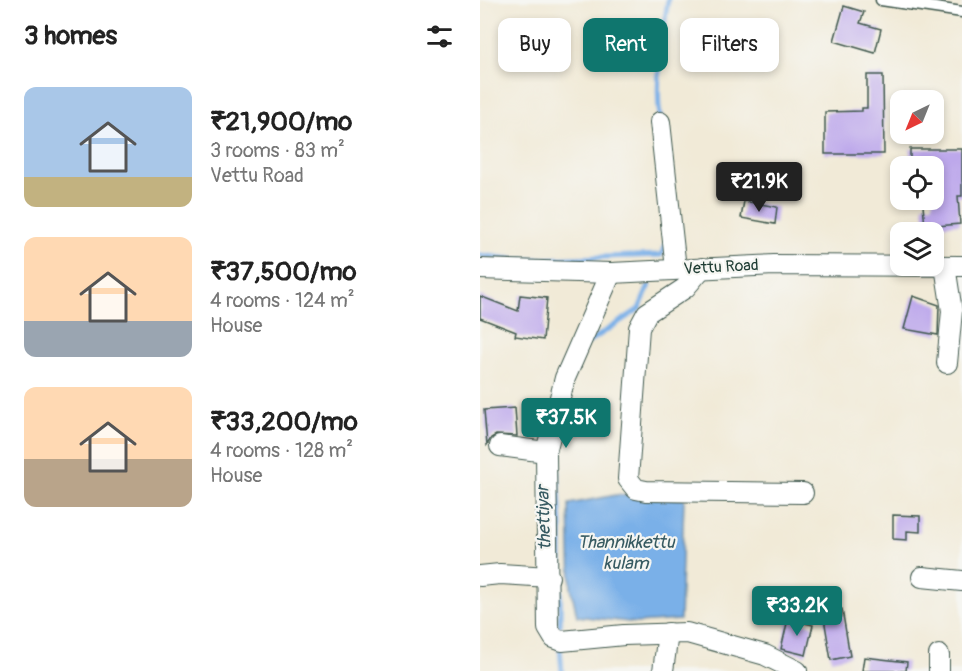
<!DOCTYPE html>
<meta charset="utf-8">
<style>
body{margin:0;font-family:Pangolin,sans-serif;background:#f6f6f6;color:#222;height:100vh;display:flex;flex-direction:column;font-size:22px;white-space:nowrap}
*{box-sizing:border-box;margin:0}
p{font-size:20px;color:#767676}
.icon{flex:none;width:33px;height:33px;fill:none;stroke:currentColor;stroke-width:2;stroke-linecap:round;stroke-linejoin:round}
.map{position:relative;flex:1;overflow:hidden}
.panel{display:flex;flex-direction:column;background:#fff;width:480px}
.panel>*{flex:none}
.banner{position:absolute;left:18px;top:18px;width:374px;height:54px;display:flex;gap:12px}
.needle{width:39px;rotate:223deg}
.fabs{position:absolute;left:410px;top:90px;display:grid;gap:12px}
.fabs a{display:grid;place-items:center;width:54px;height:54px;border-radius:12px;background:#fff;box-shadow:0 3px 9px #0003;font-size:30px}
.price{position:absolute;translate:-50% -51px;padding:0 14px;border-radius:6px;background:#0f766e;color:#fff;font-size:20px;line-height:39px;filter:drop-shadow(0 2px 3px #0008)}
.price::after{content:'';position:absolute;left:50%;top:36px;width:18px;height:14px;margin-left:-9px;background:inherit;clip-path:polygon(0 0,100% 0,50% 100%)}
.price.active{background:#222;color:#fff}
ul{padding:0;list-style:none}
li{display:flex;align-items:center;gap:18px;height:150px;padding:0 24px}
li span{display:grid;place-items:center;flex:none;width:168px;height:120px;border-radius:12px;color:#555}
li>.icon{margin-inline-start:auto}
span .icon{width:72px;height:72px;fill:#fffc;stroke-width:1}
li b{font-size:26px}
h2{display:flex;justify-content:space-between;align-items:center;height:72px;padding:0 24px;font-size:26px}
.pill{padding:0 21px;border-radius:12px;background:#fff;box-shadow:0 3px 9px #0003;font-size:21px;line-height:54px}
.pill.active{background:#0f766e;color:#fff}
main{display:flex;flex:1;min-height:0}
.map>svg:first-child{display:block}
</style>
<main>
<section class="panel">
<h2>3 homes<svg class="icon" aria-label="filters" viewBox="0 0 24 24"><path d="M4 7h16M4 17h16"/><circle cx="9" cy="7" r="2"/><circle cx="15" cy="17" r="2"/></svg></h2>
<ul>
<li><span style="background:linear-gradient(#a9c7e8 75%,#c2b280 0)"><svg class="icon" aria-label="home" viewBox="0 0 24 24"><path d="M3 11l9-7 9 7M6 9v11h12V9"/></svg></span><div><b>₹21,900/mo</b><p>3 rooms · 83 m²</p><p>Vettu Road</p></div></li>
<li><span style="background:linear-gradient(#ffd9b3 70%,#9aa5b1 0)"><svg class="icon" aria-label="home" viewBox="0 0 24 24"><path d="M3 11l9-7 9 7M6 9v11h12V9"/></svg></span><div><b>₹37,500/mo</b><p>4 rooms · 124 m²</p><p>House</p></div></li>
<li><span style="background:linear-gradient(#ffd9b3 60%,#b9a48a 0)"><svg class="icon" aria-label="home" viewBox="0 0 24 24"><path d="M3 11l9-7 9 7M6 9v11h12V9"/></svg></span><div><b>₹33,200/mo</b><p>4 rooms · 128 m²</p><p>House</p></div></li>
</ul>
</section>
<div class="map">
<svg width="482" height="671" viewBox="0 0 482 671">
<rect width="100%" height="100%" fill="#f6f6f2"/>
<filter id="ink" filterUnits="userSpaceOnUse"><feTurbulence type="fractalNoise" baseFrequency=".0167" numOctaves="2"/><feDisplacementMap in="SourceGraphic" scale="12" xChannelSelector="R" yChannelSelector="G"/><feConvolveMatrix kernelMatrix="1 2 1 2 8 2 1 2 1" color-interpolation-filters="sRGB"/></filter>
<filter id="wash" filterUnits="userSpaceOnUse"><feTurbulence type="fractalNoise" baseFrequency=".008" numOctaves="4" result="noise"/><feDisplacementMap in="SourceGraphic" scale="24" xChannelSelector="R" yChannelSelector="G"/><feGaussianBlur stdDeviation="1.35" result="paint"/><feColorMatrix in="noise" values="0 0 0 0 0 0 0 0 0 0 0 0 0 0 0 0 0 1.4 0 .05"/><feComposite in="paint" operator="in"/></filter>
<g filter="url(#wash)">
<rect width="100%" height="100%" fill="#f1ead7"/>
<path fill="#7ab0e8" stroke="#4c768e" stroke-width="1.5" d="M136 495 204 499 200 620 157 623 97 616 91 588 89 504Z"/>
<g fill="none" stroke-linecap="round" stroke-linejoin="round">
<g stroke="#7ab0e8" stroke-width="5">
<path d="M180 118C175 81 182 37 188 0"/>
<path d="M0 255 38 260 181 255 186 243"/>
<path d="M109 342 159 309 169 286"/>
<path d="M80 625 81 527 77 456 80 433"/>
<path d="M80 648 82 671"/>
</g>
</g>
<g id="blocks">
<g fill="#bda8eb">
<path d="M364 6 384 12 380 23 401 29 395 53 354 41Z"/>
<path d="M387 75H403L404 154H345V112L382 111V108H387Z"/>
<path d="M430 149H482V196H478L480 224 445 227 443 205H453V166H430Z"/>
<path d="M264 201 297 207 295 224 261 218Z"/>
<path d="M40 295 67 298 63 340 35 336 36 332 0 318V296L38 311Z"/>
<path d="M433 296 459 305 458 335 424 329Z"/>
<path d="M35 408 37 436 16 435 11 438 7 445 4 410Z"/>
<path d="M413 515 440 516V532L427 531V540L413 539Z"/>
<path d="M362 609 370 656 351 660 343 612Z"/>
<path d="M308 619 333 625 326 655 301 649Z"/>
<path d="M384 657 427 662 426 671H382Z"/>
</g>
</g>
</g>
<g filter="url(#ink)">
<use href="#blocks" fill-opacity="0" stroke="#3e574c" stroke-width="1.5"/>
<g fill="none" stroke-linecap="round" stroke-linejoin="round">
<defs>
<path id="service" d="M401 0 482 12"/>
<g id="minor">
<path d="M180 122 196 269"/>
<path d="M465 266 472 311 467 363"/>
<path d="M222 268 205 288 167 313 159 328 148 479 156 489 166 491 323 493"/>
<path d="M0 269 131 273 294 265 482 266"/>
<path d="M131 273 85 378 66 452 68 628 74 638 82 641 144 635 207 633 285 655 317 671"/>
<path d="M20 446 66 452"/>
<path d="M0 576 20 574 69 577"/>
<path d="M442 577 482 581"/>
<path d="M183 671 188 633"/>
<path d="M459 671V655"/>
</g>
</defs>
<use href="#service" stroke="#3e574c" stroke-width="13"/>
<use href="#minor" stroke="#3e574c" stroke-width="22"/>
<use href="#service" stroke="#fff" stroke-width="10"/>
<use href="#minor" stroke="#fff" stroke-width="20"/>
</g>
</g>
<g text-anchor="middle" dominant-baseline="central" stroke-width="4.5" stroke-linejoin="round" paint-order="stroke">
<g font-size="16" fill="#1f3d34" stroke="#f6f6f2">
<text transform="translate(241 267) rotate(-3)">Vettu Road</text>
</g>
<g font-size="18" font-style="italic" fill="#365a61" stroke="#f6f6f2">
<text transform="translate(64 518) rotate(-92)">thettiyar</text>
<text x="146" y="542">Thannikkettu<tspan x="146" dy="21">kulam</tspan></text>
</g>
</g>
</svg>
<div class="fabs">
<a><svg class="needle" viewBox="-14 -14 28 28"><path d="M0-13l5 13h-10z" fill="#e53935"/><path d="M0 13l5-13h-10z" fill="#767676"/></svg></a>
<a><svg class="icon" aria-label="locate" viewBox="0 0 24 24"><circle cx="12" cy="12" r="6"/><path d="M12 2v4M12 18v4M2 12h4M18 12h4"/></svg></a>
<a><svg class="icon" aria-label="layers" viewBox="0 0 24 24"><path d="M12 4l9 5-9 5-9-5zM3 14l9 5 9-5"/></svg></a>
</div>
<b class="price active" style="left:279px;top:213px">₹21.9K</b>
<b class="price" style="left:86px;top:449px">₹37.5K</b>
<b class="price" style="left:317px;top:637px">₹33.2K</b>
<div class="banner">
<a class="pill">Buy</a>
<a class="pill active">Rent</a>
<a class="pill">Filters</a>
</div>
</div>
</main>
